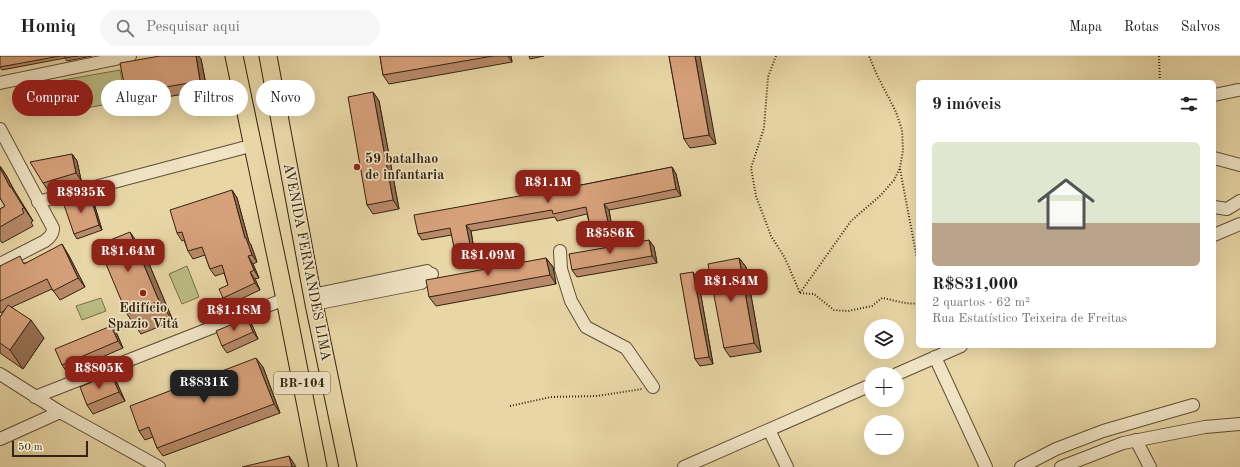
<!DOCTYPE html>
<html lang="pt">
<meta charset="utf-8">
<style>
body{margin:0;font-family:"Old Standard TT",serif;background:#f6f6f6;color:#222;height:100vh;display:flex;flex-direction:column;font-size:15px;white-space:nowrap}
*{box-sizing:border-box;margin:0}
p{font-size:13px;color:#767676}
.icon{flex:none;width:22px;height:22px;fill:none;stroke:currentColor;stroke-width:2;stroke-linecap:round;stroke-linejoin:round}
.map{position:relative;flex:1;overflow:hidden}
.sheet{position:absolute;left:916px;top:24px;width:300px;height:268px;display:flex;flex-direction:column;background:#fff;border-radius:6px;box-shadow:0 4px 16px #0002}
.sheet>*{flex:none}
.banner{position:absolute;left:12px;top:24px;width:380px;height:36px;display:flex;gap:8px}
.tools{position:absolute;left:864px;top:263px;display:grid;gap:8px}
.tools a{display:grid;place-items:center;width:40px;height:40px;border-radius:50%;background:#fff;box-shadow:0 4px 16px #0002;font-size:20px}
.scale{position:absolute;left:12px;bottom:10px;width:76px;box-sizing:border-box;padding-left:4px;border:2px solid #332311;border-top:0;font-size:11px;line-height:14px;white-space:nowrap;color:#332311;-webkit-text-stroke:3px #f0e4c5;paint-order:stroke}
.price{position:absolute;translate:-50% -34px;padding:0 9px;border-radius:8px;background:#8f2418;color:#fff;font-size:13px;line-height:26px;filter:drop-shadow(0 1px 2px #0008)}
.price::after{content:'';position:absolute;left:50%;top:24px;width:12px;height:9px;margin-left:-6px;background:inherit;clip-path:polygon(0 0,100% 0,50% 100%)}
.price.on{background:#222;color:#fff}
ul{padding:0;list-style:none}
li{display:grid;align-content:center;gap:8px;height:212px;padding:0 16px}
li+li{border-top:1px solid #e0e0e0}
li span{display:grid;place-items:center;height:124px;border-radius:6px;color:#555}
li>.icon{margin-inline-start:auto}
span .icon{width:72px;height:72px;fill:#fffc;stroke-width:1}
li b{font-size:17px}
h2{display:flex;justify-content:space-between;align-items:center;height:48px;padding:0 16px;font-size:17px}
.pill{padding:0 14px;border-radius:18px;background:#fff;box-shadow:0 4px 16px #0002;font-size:14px;line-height:36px}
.pill.on{background:#8f2418;color:#fff}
header{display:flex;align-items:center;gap:24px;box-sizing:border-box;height:56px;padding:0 20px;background:#fff;border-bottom:1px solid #e0e0e0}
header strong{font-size:19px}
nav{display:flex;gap:22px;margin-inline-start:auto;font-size:14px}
.search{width:280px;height:36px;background:#f6f6f6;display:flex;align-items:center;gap:10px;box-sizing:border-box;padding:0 14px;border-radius:22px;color:#767676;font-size:15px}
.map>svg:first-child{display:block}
</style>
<header>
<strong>Homiq</strong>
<div class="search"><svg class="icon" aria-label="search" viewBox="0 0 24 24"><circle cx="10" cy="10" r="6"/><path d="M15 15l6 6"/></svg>Pesquisar aqui</div>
<nav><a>Mapa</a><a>Rotas</a><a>Salvos</a></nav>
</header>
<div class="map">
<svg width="1240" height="411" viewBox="0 0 1240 411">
<rect width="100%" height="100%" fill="#e8d6a6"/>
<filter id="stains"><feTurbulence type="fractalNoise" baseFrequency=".005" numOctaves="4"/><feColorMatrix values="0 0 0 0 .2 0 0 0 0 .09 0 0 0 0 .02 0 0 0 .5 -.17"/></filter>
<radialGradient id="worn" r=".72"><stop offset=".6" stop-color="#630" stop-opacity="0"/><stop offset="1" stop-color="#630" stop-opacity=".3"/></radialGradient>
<g fill="#bbbc83" stroke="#77704a">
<path d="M120 14 126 45 51 58 46 27Z"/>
<path d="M187 210 199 241 182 248 169 218Z"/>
<path d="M101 242 106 255 82 264 76 250Z"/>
</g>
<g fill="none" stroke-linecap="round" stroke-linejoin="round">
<defs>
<g id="minor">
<path d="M0 27 130 0"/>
<path d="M1214 39 1238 34"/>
<path d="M0 73 53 172C53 178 50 181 45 185L0 208"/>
<path d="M1214 102 1240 109"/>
<path d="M38 146 254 89"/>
<path d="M1214 151 1227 153 1240 145"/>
<path d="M1214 179 1240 168"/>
<path d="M560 195 561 213 571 245 586 271 626 292 653 331"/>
<path d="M312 239 427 215"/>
<path d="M314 248 421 227 432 218"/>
<path d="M935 301 986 411"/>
<path d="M0 318 60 356 159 411"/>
<path d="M897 318 961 290"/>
<path d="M35 341 285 243"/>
<path d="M769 374 787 411"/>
<path d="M0 383 60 356"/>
<path d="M1136 384 1150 411"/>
<path d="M684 411 871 329"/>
<path d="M1021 411 1056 393 1103 375 1193 349"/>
<path d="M1061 411 1123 387 1205 371 1240 368"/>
</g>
<g id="highway">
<path d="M234 0 285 243 318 411"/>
<path d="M268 0 314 248 348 411"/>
</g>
</defs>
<use href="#minor" stroke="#605036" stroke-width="14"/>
<use href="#highway" stroke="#332311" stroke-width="19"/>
<g stroke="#332311" stroke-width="2" stroke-dasharray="1 2" stroke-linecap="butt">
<path d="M776 0 768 21 764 72 751 112 756 140 771 180 785 202 800 237"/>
<path d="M1159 0 1160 26"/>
<path d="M900 113 918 208"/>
<path d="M800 237 851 165 881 139 894 124 900 112 903 94 902 74 896 56 877 19 869 0"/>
<path d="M800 237 814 238 834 254 848 255 872 250 882 242C894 244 907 249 918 247"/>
<path d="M510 350 551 341 597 340 642 333"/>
</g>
<use href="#minor" stroke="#f0e4c5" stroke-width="12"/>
<use href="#highway" stroke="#e8d6a6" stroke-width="17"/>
</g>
<g fill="#b88a69" stroke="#332311">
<path d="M0 0H92L67 5 65 2 2 14 0 11Z"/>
<path d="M380 0H511L512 6 389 28 383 19Z"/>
<path d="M529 0H544L530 3Z"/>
<path d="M669 0 716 88 690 92 684 83Z"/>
<path d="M201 3 207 34 132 47 126 38Z"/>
<path d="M373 36 379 45 399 153 373 158 367 149Z"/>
<path d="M72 98 77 105 81 124 48 134 43 127Z"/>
<path d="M0 110 6 119 14 134 33 165 31 166 33 170 2 187 0 184V153L5 150 0 142Z"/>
<path d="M672 111 676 118 681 140 609 154 612 172 594 176 590 170 587 158 557 165 555 161 471 175 474 194 458 197 454 191 452 179 422 184 418 178 536 138Z"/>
<path d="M232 134 237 142 249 186 251 189 257 206 253 208 259 222 255 223 260 234 228 249 223 242 228 229 224 217 215 220 210 213 205 199 193 203 188 195 184 184 182 185 177 177Z"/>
<path d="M93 144 102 174 77 183 74 178Z"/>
<path d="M649 184 654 191 657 207 577 221 572 214Z"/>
<path d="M144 196 173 265 141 278 127 258Z"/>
<path d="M68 198 85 231 60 244 52 233 12 251 44 282 23 313 0 297V261L4 255 0 257V210L25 207Z"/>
<path d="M546 202 553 211 556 228 436 250 429 241Z"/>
<path d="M739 202 746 211 761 296 730 301 724 292Z"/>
<path d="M698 223 713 308 700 310 695 303Z"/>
<path d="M252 269 258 283 227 297 222 290Z"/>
<path d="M111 270 116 276 123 292 67 316 62 309Z"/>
<path d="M263 311 280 357 163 400 157 392 153 381 145 384 139 375Z"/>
<path d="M111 318 117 327 125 345 93 358 87 349Z"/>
</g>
<g fill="#967055" stroke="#332311">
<path d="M196 0H199L201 3 207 34 200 25Z"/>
<path d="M508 0H511L512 6Z"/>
<path d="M695 0H700L716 88 709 79Z"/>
<path d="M373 36 379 45 399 153 393 144Z"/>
<path d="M72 98 77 105 81 124 76 117Z"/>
<path d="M0 110 6 119 14 134 33 165 10 131 0 112Z"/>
<path d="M672 111 676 118 681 140 676 133Z"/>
<path d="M232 134 237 142 249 186 251 189 257 206 252 199 245 182Z"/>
<path d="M90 139 93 144 102 174 99 169Z"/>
<path d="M604 148 609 154 612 172 608 166Z"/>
<path d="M466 169 471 175 474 194 470 188Z"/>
<path d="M130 176 144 196 173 265 159 245Z"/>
<path d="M649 184 654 191 657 207 652 200Z"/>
<path d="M62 188 68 198 85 231 78 222Z"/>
<path d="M248 200 253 208 259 222 254 214Z"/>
<path d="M546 202 553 211 556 228 550 219Z"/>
<path d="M739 202 746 211 761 296 754 287Z"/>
<path d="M250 216 255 223 260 234 255 227Z"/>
<path d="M693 216 698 223 713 308 709 301Z"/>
<path d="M247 262 252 269 258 283 253 276Z"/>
<path d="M31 264 44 282 23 313 10 294Z"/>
<path d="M111 270 116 276 123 292 118 285Z"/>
<path d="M256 302 263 311 280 357 274 348Z"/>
<path d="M111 318 117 327 125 345 119 336Z"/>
<path d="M289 400 295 409 296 411H292Z"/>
</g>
<g fill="#d6a07a" stroke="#332311">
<path d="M0 0H60L0 11Z"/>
<path d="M65 0H78L65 2Z"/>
<path d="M160 0H196L200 25 126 38 120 7Z"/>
<path d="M380 0H493L383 19Z"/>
<path d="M669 0H695L709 79 684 83Z"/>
<path d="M373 36 393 144 367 149 348 41Z"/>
<path d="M72 98 76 117 43 127 30 106Z"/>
<path d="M672 111 676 133 604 148 608 166 590 170 586 151 553 158 552 154 466 169 470 188 454 191 450 172 418 178 414 159 536 137V138Z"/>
<path d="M0 112 10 131H11L24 152 22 153 24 157 0 171V153L5 150 0 142Z"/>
<path d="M232 134 245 182H246L252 199 248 200 254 214 250 216 255 227 223 242 219 233 228 229 222 209 210 213 202 191 188 195 182 176 177 177 170 154Z"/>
<path d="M90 139 99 169 74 178 63 146Z"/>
<path d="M130 176 159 245 127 258 98 189Z"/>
<path d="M649 184 652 200 572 214 569 198Z"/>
<path d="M62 188 78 222 53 235 47 223 0 245V210L20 200 24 208Z"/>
<path d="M546 202 550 219 429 241 426 224Z"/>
<path d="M739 202 754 287 724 292 708 208Z"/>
<path d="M693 216 709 301 695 303 680 218Z"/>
<path d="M8 249 31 264 10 294 0 287V261Z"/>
<path d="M247 262 253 276 222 290 216 275Z"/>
<path d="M111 270 118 285 62 309 55 293Z"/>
<path d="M256 302 274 348 157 392 149 371 139 375 130 350Z"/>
<path d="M111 318 119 336 87 349 80 331Z"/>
<path d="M289 400 292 411H242Z"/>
</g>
<g fill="#8f2418" stroke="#f0e4c5" stroke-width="1.5">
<circle cx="357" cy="111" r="4"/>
<circle cx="143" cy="237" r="4"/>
</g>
<g text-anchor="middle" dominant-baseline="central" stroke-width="3.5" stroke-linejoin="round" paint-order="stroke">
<rect fill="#f0e4c5" stroke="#6c5d47" stroke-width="1" x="274" y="316" width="56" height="22" rx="3"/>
<g font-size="13" font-weight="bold" fill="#332311">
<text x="302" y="327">BR-104</text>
</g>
<g font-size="14" font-weight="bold" fill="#332311" stroke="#f0e4c5" text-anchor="start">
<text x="365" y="103">59 batalhao<tspan x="365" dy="16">de infantaria</tspan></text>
<text x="143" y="252" text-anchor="middle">Edifício<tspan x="143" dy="16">Spazio Vitá</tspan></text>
</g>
<g font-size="14" fill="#332311" stroke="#f0e4c5">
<text transform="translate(307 206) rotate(79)">AVENIDA FERNANDES LIMA</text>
</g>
</g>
<rect width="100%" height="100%" filter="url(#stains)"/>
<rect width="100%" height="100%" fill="url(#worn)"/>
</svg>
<div class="tools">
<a><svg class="icon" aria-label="layers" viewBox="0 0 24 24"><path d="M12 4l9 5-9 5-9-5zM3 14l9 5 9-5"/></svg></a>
<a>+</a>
<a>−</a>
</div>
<div class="scale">50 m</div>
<b class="price" style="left:548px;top:148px">R$1.1M</b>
<b class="price" style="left:81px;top:158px">R$935K</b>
<b class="price" style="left:610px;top:199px">R$586K</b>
<b class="price" style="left:128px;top:217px">R$1.64M</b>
<b class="price" style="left:488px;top:221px">R$1.09M</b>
<b class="price" style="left:731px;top:247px">R$1.84M</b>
<b class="price" style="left:234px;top:276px">R$1.18M</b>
<b class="price" style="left:99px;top:334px">R$805K</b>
<b class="price on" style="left:204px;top:348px">R$831K</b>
<div class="banner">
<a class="pill on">Comprar</a>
<a class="pill">Alugar</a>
<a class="pill">Filtros</a>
<a class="pill">Novo</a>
</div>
<section class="sheet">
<h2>9 imóveis<svg class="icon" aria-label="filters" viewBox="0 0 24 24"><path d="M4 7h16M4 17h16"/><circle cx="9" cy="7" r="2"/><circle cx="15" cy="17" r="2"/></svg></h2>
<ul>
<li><span style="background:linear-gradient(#dfe7d0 65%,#b9a48a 0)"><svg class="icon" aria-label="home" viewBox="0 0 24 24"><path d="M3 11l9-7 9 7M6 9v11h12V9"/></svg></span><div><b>R$831,000</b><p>2 quartos · 62 m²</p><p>Rua Estatístico Teixeira de Freitas</p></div></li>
</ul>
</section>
</div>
